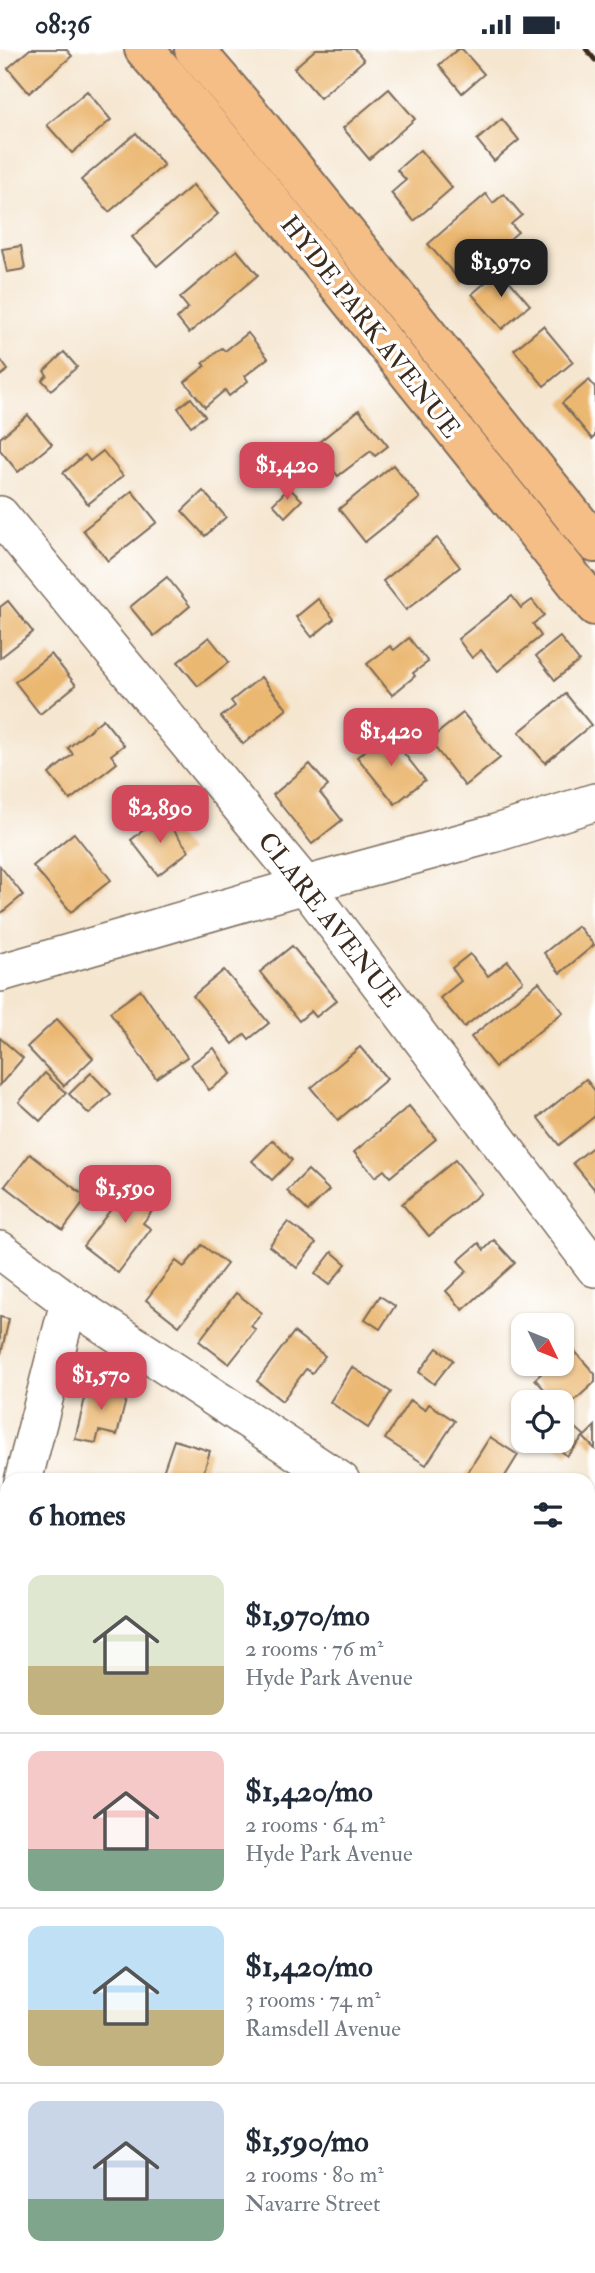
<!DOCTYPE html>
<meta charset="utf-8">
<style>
body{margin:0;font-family:"IM FELL Double Pica",serif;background:#f6f6f7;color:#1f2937;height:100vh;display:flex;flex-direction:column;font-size:26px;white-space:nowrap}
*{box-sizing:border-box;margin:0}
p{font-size:23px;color:#747a83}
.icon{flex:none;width:38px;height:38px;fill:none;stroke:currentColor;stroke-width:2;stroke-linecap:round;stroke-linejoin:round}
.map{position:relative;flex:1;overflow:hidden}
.side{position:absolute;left:0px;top:1424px;width:595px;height:800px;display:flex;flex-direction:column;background:#fff;border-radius:21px 21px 0 0;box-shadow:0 2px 5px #0004}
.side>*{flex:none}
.needle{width:46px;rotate:133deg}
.fabs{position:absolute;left:511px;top:1264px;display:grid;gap:14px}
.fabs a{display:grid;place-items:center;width:63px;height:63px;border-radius:14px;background:#fff;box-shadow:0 2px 5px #0004;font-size:35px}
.price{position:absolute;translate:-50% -60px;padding:0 16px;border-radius:14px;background:#d1495b;color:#fff;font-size:23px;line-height:46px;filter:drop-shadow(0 2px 4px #0008)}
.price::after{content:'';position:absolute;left:50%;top:42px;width:21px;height:16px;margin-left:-10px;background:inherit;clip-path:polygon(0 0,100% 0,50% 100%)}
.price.on{background:#222;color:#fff}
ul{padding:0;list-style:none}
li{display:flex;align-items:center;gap:21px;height:175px;padding:0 28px}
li+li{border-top:2px solid #e0e1e3}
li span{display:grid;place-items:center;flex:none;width:196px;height:140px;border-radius:14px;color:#555}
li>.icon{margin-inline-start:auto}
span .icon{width:84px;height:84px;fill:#fffc;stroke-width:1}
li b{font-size:30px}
h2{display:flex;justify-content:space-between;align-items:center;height:84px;padding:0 28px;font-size:30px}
.status{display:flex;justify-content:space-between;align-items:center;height:49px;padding:0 35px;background:#fff;direction:ltr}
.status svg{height:19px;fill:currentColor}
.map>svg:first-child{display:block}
</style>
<div class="status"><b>08:36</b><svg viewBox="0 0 49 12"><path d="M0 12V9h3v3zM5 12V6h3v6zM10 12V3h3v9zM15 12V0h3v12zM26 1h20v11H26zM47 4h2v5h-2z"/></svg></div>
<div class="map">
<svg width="595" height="2224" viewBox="0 0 595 2224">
<rect width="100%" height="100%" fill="#fff"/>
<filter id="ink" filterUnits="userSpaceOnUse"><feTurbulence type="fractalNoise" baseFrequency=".0143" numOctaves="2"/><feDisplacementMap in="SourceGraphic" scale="14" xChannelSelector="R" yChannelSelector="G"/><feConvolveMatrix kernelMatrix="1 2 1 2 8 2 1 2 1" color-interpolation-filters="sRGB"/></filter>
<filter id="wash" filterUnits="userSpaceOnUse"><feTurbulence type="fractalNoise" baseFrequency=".00686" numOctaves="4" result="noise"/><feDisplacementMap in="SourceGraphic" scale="28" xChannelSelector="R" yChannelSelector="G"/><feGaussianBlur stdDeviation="1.57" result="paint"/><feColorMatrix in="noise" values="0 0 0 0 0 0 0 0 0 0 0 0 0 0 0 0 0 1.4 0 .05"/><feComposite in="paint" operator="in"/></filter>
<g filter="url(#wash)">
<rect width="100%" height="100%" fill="#f5e6d0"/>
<g id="blocks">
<g fill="#ebb872">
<path d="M30 0H66L72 7 29 44 8 19Z"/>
<path d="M316 0H355L364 11 320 49 294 19Z"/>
<path d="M458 0H462L484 25 462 44 439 16Z"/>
<path d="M389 40 415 70 369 110 343 79Z"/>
<path d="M87 42 111 71 72 104 47 76Z"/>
<path d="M502 70 519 91 494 112 477 91Z"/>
<path d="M136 84 164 116 109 163 81 131Z"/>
<path d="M420 101 452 139 414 172 391 144 406 131 397 121Z"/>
<path d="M193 136 218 165 157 217 132 188Z"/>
<path d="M486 145 493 154 504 145 522 166 511 175 518 183 460 232 428 195Z"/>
<path d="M21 197 25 220 7 223 2 200Z"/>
<path d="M237 201 258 226 189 284 177 269 188 259 180 249Z"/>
<path d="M500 221 530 256 502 280 472 245Z"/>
<path d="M543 277 573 313 544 337 514 301Z"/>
<path d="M248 284 268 309 245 327 248 332 229 347 225 341 205 358 185 333 205 317 203 314 222 299 225 302Z"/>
<path d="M64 303 77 318 51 341 42 331 47 326 44 322Z"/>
<path d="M0 310 8 321 0 327Z"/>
<path d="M589 331 595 338V387L592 390 562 354Z"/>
<path d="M191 349 205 367 191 377 178 359Z"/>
<path d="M359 361 388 397 375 407 371 402 338 427 314 397Z"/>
<path d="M28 366 52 395 18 423 0 401V389Z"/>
<path d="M103 402 123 427 88 455 63 424 85 406 90 412Z"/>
<path d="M393 416 420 449 365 493 339 460Z"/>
<path d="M289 439 302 451 285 468 273 455Z"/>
<path d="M132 442 157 473 108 512 83 481Z"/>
<path d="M203 442 226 468 205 487 182 462Z"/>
<path d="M437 489 460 518 406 561 383 532Z"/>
<path d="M167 528 190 557 154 587 130 558Z"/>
<path d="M512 547 521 559 532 551 544 566 533 575 541 587 498 622 481 601 472 609 458 590Z"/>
<path d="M318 550 334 570 312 588 296 568Z"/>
<path d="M8 552 33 583 0 609V558Z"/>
<path d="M209 588 229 613 198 637 178 613Z"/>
<path d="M560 588 579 612 555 631 536 607Z"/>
<path d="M409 589 428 613 413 624 415 627 392 646 367 615 390 597 394 601Z"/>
<path d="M51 605 76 636 40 665 15 633Z"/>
<path d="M261 628 287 660 243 695 221 668 235 657 231 652Z"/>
<path d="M566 645 591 676 545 714 519 683Z"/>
<path d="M463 664 500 709 465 737 429 691Z"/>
<path d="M103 670 124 696 111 706 117 714 70 751 49 725 73 705 68 699Z"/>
<path d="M388 684 425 731 395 755 357 708Z"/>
<path d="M310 715 328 737 320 744 342 771 312 795 273 746Z"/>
<path d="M162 766 189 802 158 826 131 791Z"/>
<path d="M74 784 111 831 71 863 33 817Z"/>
<path d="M0 817 23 846 0 865Z"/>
<path d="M578 877 594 896 560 924 544 904Z"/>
<path d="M292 897 337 951 316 968 311 962 299 972 260 923Z"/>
<path d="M470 905 488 927 508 912 523 932 464 978 440 949 461 932 452 919Z"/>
<path d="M224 921 269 974 249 990 245 985 233 995 193 947Z"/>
<path d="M539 933 563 963 495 1018 471 988Z"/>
<path d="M141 941 187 1008 156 1029 110 963Z"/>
<path d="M57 970 93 1009 64 1037 27 998Z"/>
<path d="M0 989 23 1009 0 1036Z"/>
<path d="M360 998 387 1030 338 1071 311 1039Z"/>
<path d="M214 999 231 1025 209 1041 191 1015Z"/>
<path d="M45 1024 66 1044 40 1072 19 1053Z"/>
<path d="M91 1024 111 1045 89 1065 69 1045Z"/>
<path d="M586 1030 595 1042V1067L559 1096 538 1069Z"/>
<path d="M409 1057 436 1090 390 1128 384 1121 375 1128 354 1103Z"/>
<path d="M273 1091 292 1111 272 1131 252 1112Z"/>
<path d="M595 1096V1141L573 1114Z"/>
<path d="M30 1105 87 1149 63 1181 5 1137Z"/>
<path d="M455 1111 481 1144 429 1187 402 1155Z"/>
<path d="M308 1121 329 1141 308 1162 287 1142Z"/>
<path d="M138 1125 165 1145 143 1174 151 1180 118 1224 83 1197Z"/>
<path d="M288 1173 316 1194 297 1219 269 1197Z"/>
<path d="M494 1191 515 1214 463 1261 446 1242 467 1222 458 1212 479 1194 484 1201Z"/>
<path d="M202 1196 227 1215 179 1277 146 1251 176 1212 184 1218Z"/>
<path d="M332 1203 346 1215 329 1236 315 1225Z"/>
<path d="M236 1244 262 1264 251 1277 256 1281 229 1315 199 1292Z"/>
<path d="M380 1247 395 1257 380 1280 365 1270Z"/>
<path d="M0 1268 9 1270 1 1305H0Z"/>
<path d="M294 1283 325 1307 312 1324 306 1320 282 1352 257 1332Z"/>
<path d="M571 1298 595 1325V1333L562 1363V1353H532L545 1341 535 1330 553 1314H562V1306Z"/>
<path d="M437 1299 453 1311 434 1335 419 1323Z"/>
<path d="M352 1318 391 1343 368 1379 330 1353Z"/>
<path d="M89 1333 128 1343 117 1386 99 1382 96 1394 75 1390Z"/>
<path d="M410 1351 425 1361 429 1355 455 1372 426 1416 385 1390Z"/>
<path d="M568 1372 585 1387 595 1377V1400L583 1388 567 1407 549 1391H562V1379Z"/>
<path d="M490 1388 518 1406 502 1432H462Z"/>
<path d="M174 1391 210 1402 201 1432H160Z"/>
<path d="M590 1470 595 1474V1528L590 1524 588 1526V1472Z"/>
<path d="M588 1630 595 1633V1676L588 1673Z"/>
<path d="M6 1705H7V1723L2 1721Z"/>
<path d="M0 1739 7 1741V1783L0 1782Z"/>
<path d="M588 1787 595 1790V1857L588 1855Z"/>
<path d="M5 2210H7V2217H512V2224H4Z"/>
</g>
</g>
</g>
<g filter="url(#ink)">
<use href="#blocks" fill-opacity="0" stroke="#7c6c5c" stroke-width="2"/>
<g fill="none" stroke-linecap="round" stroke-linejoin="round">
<defs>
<g id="minor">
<path d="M0 466 305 836 595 1219"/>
<path d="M0 924 305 836 496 784 595 753"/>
<path d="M0 1201 69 1253 341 1432"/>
<path d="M23 1432 69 1253"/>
<path d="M0 1521 7 1494"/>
<path d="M588 1563 595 1566"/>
</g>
<g id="secondary">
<path d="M0 1933 7 1937"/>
<path d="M0 1999 7 2002"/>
<path d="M588 2100 595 2103"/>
</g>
<g id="primary">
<path d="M144 0 231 102 595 557"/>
<path d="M194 0 255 71 595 494"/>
<path d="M588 2178 595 2188"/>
</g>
</defs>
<use href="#minor" stroke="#7c6c5c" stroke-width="40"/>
<use href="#secondary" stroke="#7c6c5c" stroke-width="42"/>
<use href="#primary" stroke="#7c6c5c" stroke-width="42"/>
<use href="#minor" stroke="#fff" stroke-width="37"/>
<use href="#secondary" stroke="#fbe5cf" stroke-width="38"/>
<use href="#primary" stroke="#f6be87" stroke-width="38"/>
<path stroke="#3b2a1e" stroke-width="5" d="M586 0 595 11"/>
</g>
</g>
<g text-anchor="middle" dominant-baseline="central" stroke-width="7" stroke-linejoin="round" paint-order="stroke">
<g font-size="26" fill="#3b2a1e" stroke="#fff">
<text transform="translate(370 278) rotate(52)">HYDE PARK AVENUE</text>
<text transform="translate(329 871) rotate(52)">CLARE AVENUE</text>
</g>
</g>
</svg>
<div class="fabs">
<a><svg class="needle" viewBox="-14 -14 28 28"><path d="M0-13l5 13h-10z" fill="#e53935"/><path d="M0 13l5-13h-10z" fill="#747a83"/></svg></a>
<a><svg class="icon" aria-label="locate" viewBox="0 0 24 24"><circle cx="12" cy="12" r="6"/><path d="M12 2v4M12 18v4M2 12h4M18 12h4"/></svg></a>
</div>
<b class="price on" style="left:501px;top:250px">$1,970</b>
<b class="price" style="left:287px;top:453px">$1,420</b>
<b class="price" style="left:391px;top:719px">$1,420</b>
<b class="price" style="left:160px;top:796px">$2,890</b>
<b class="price" style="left:125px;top:1176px">$1,590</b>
<b class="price" style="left:101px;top:1363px">$1,570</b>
<section class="side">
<h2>6 homes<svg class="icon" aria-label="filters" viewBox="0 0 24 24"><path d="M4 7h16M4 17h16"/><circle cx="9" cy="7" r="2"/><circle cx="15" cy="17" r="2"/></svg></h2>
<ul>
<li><span style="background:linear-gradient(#dfe7d0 65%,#c2b280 0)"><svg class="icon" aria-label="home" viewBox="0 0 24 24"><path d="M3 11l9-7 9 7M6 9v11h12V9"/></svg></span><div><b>$1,970/mo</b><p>2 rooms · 76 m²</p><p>Hyde Park Avenue</p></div></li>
<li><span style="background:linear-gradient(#f6c9c9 70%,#7fa58c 0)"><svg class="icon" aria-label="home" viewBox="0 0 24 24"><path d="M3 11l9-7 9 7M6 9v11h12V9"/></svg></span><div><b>$1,420/mo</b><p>2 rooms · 64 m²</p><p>Hyde Park Avenue</p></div></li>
<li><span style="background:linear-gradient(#bfe0f5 60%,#c2b280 0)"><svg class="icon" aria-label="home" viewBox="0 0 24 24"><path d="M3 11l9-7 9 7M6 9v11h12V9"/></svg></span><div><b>$1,420/mo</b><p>3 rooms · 74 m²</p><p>Ramsdell Avenue</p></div></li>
<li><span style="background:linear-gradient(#c9d6e8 70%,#7fa58c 0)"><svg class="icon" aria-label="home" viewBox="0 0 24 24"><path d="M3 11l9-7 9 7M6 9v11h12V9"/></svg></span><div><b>$1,590/mo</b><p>2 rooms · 80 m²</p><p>Navarre Street</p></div></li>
</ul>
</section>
</div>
